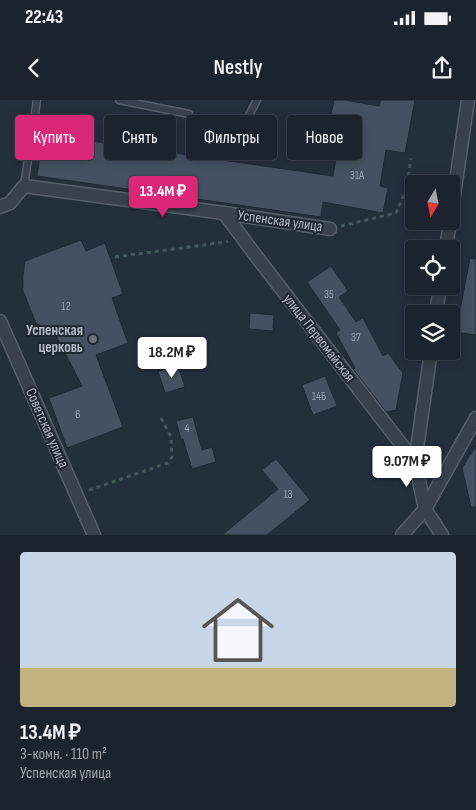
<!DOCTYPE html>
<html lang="ru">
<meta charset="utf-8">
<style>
body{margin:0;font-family:"Sofia Sans Condensed",sans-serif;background:#282f3a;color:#f1f3f6;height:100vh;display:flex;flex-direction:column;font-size:19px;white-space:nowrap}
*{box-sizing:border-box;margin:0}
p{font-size:16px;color:#a0a4aa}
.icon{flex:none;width:28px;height:28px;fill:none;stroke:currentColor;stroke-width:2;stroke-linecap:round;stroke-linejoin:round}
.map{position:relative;height:435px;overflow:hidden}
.panel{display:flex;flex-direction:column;background:#1b232e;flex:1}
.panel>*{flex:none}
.hud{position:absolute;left:15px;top:15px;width:446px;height:45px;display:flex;gap:10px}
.needle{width:32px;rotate:190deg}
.controls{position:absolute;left:405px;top:75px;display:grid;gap:10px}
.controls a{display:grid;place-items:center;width:55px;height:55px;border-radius:5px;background:#1b232e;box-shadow:0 2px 12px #0003,0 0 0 1px #39404a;font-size:25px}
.price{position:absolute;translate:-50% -42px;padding:0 11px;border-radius:5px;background:#fff;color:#222;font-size:16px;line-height:32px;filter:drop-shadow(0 1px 2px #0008)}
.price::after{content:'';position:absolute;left:50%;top:30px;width:15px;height:11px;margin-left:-8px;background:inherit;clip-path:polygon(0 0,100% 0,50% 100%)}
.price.on{background:#db2777;color:#fff}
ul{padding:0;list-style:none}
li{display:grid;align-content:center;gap:10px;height:265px;padding:0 20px}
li+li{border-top:1px solid #39404a}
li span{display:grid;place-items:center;height:155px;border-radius:5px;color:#555}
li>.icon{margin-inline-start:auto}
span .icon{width:90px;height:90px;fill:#fffc;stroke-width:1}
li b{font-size:21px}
.chip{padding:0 18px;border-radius:5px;background:#1b232e;box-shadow:0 2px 12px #0003,0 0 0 1px #39404a;font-size:18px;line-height:45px}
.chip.on{background:#db2777;color:#fff}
.status{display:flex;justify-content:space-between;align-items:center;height:35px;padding:0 25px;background:#1b232e;direction:ltr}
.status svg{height:14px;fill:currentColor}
header{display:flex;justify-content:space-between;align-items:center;height:65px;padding:0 20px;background:#1b232e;font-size:22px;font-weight:600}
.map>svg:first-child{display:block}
</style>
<div class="status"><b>22:43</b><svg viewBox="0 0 49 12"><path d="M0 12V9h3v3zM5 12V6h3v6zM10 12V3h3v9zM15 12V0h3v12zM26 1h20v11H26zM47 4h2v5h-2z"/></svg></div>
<header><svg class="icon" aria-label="back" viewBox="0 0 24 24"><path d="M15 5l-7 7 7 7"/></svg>Nestly<svg class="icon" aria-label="share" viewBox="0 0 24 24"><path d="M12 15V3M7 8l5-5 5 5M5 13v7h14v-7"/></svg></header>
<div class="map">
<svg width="476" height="435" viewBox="0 0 476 435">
<rect width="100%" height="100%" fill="#242f3e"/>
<g fill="#455162" stroke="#1f2835">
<path d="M334 0H345L379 6 381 0H415L405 53 386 50 380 86 388 88 383 113 323 102 321 117 37 76 43 34 333 76 339 41 326 39Z"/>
<path d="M81 140 86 151 105 143 123 194 112 198 128 243 96 255 123 327 67 348 49 298 82 286 55 234 36 223 23 191V175L25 161Z"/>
<path d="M470 158 476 159V235L456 232Z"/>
<path d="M331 166 348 191 339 197 356 222 363 218 383 256 388 253 403 273 396 310 386 312 353 269 355 268 336 233 340 230 307 182Z"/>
<path d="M250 213 274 215 273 231 249 229Z"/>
<path d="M178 265 185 287 165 293 158 271Z"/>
<path d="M325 276 337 306 313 315 302 285Z"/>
<path d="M193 317 202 350 212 347 216 362 192 369 183 339H181L176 321Z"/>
<path d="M476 346V407H471L462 368Z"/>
<path d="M276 359 310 400 267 435H222L278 389 262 370Z"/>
</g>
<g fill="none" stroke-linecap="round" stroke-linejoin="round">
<defs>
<g id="lane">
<path d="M119 0 189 14"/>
<path d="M245 23 257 0"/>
<path d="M24 86 37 0"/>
</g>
<g id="street">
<path d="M0 107 10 103 24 86 224 113 330 129"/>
<path d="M224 113 256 156 415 362"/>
<path d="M451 116 468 0"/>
<path d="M446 149 450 121"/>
<path d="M436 214 440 186"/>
<path d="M0 221 94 435"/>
<path d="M431 251 415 362 425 409 442 435"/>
<path d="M402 435 425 409 476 318"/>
</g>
</defs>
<use href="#lane" stroke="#565f6c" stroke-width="9"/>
<use href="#street" stroke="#565f6c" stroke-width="15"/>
<g stroke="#44595c" stroke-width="3" stroke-dasharray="4 4" stroke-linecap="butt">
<path d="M404 94 414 95"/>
<path d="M341 126 396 113 407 87 411 58"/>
<path d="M115 157 226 142 228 141"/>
<path d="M89 390 168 363 172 357 171 337 161 318"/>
</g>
<use href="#lane" stroke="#38414e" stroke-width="6"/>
<use href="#street" stroke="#38414e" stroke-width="12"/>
</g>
<circle fill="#6b7280" stroke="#1d2633" stroke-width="2" cx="93" cy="239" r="5"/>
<g text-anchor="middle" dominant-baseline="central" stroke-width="4" stroke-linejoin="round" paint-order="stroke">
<g font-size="12" fill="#98a1af">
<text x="357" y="75">31А</text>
<text x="329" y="194">35</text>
<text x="66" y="206">12</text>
<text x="356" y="237">37</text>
<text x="319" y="296">14Б</text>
<text x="78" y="314">6</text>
<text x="187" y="328">4</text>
<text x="288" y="394">13</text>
</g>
<g font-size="15" fill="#b4bcc9" stroke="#1d2633">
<text transform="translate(280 121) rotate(8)">Успенская улица</text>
<text transform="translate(319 238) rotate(52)">улица Первомайская</text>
<text transform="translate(47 328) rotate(66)">Советская улица</text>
</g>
<g font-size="15" font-weight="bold" fill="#b4bcc9" stroke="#1d2633" text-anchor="end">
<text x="83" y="230">Успенская<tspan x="83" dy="17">церковь</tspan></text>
</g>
</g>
</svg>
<div class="controls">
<a><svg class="needle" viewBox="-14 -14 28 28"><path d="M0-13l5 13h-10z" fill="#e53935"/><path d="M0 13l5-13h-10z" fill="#a0a4aa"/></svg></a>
<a><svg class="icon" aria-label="locate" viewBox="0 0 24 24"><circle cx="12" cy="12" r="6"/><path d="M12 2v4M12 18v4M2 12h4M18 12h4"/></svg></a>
<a><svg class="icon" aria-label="layers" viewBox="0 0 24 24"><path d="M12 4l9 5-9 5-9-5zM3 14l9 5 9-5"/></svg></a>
</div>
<b class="price on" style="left:163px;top:118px">13.4M ₽</b>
<b class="price" style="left:172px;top:279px">18.2M ₽</b>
<b class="price" style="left:407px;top:388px">9.07M ₽</b>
<div class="hud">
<a class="chip on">Купить</a>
<a class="chip">Снять</a>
<a class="chip">Фильтры</a>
<a class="chip">Новое</a>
</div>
</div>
<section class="panel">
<ul>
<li><span style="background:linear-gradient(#c9d6e8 75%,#c2b280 0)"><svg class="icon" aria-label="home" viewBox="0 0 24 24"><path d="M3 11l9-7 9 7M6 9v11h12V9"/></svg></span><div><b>13.4M ₽</b><p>3-комн. · 110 m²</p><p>Успенская улица</p></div></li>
</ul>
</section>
